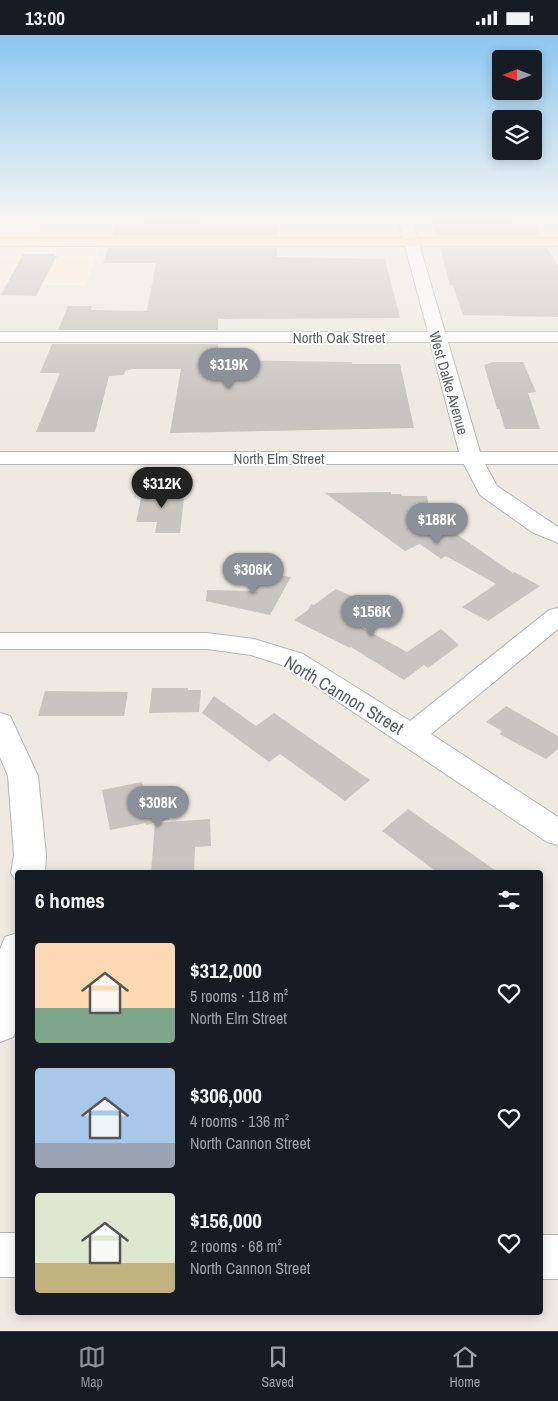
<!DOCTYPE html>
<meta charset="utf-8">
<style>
body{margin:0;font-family:"Archivo Narrow",sans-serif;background:#242831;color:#f1f3f6;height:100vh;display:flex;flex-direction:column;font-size:19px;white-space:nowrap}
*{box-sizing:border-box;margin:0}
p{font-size:16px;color:#9ea1a6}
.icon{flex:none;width:28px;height:28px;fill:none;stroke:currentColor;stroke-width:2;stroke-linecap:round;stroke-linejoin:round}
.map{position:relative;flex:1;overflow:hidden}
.details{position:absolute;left:15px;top:835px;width:528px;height:445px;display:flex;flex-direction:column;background:#171b24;border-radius:5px;box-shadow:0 2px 12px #0003}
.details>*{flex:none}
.needle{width:32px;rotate:270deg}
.controls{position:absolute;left:492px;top:15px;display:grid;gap:10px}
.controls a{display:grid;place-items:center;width:50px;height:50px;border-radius:5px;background:#171b24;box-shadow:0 2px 12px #0003;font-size:25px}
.price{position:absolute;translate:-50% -42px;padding:0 11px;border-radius:18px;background:#8c9099;color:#fff;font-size:16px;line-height:32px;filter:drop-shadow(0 1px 2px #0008)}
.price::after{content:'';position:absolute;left:50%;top:30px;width:15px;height:11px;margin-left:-8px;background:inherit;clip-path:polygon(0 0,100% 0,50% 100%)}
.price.active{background:#222;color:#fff}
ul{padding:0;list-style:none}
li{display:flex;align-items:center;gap:15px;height:125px;padding:0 20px}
li span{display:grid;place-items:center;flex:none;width:140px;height:100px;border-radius:5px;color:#555}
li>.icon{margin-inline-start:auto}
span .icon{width:60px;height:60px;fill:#fffc;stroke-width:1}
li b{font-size:21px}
h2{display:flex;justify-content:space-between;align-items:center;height:60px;padding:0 20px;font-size:21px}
.status{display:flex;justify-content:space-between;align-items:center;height:35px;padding:0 25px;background:#171b24;direction:ltr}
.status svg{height:14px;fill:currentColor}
.dock{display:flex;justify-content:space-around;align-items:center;height:70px;border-top:1px solid #363941;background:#171b24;font-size:14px;color:#9ea1a6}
.dock a{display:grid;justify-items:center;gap:2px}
.dock .active{color:#8c9099}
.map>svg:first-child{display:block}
</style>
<div class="status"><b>13:00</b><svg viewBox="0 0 49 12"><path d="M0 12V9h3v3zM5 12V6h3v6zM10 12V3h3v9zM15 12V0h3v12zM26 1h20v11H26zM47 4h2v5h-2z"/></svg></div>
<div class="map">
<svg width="558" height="1296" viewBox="0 0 558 1296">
<rect width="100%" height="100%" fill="#eee9e1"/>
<g fill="#ffefd5">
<path d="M4 185H42L32 203 0 202V192Z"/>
<path d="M100 212 86 250H0V213Z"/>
</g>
<g fill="#c8c4bf">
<path d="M432 185 510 186 511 188H533L541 201H436Z"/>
<path d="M149 186 278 189 277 201H112L117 188H149Z"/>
<path d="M108 213H277V222L385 224 400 283 218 284V295H58L68 271H92L91 275 147 276 156 228H103Z"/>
<path d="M440 213H547L558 231V282L463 280 453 250H450Z"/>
<path d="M23 219H55L54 221H57L36 261 1 260Z"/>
<path d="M52 309H218V325L352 327V329H400L414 393 170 398 181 334H132L125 336 124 340 109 341 95 397H36L60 338H40Z"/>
<path d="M493 327H523L536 357 528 358 540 394H505L499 374H497L484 330Z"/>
<path d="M143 454H185L180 498H155L157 487H136Z"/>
<path d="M391 457V459H401L402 461H427L434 500 449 494 513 538 514 537 540 551 488 586 462 572 496 549 446 521 441 524 420 509 405 516 325 458Z"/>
<path d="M265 537 291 542 270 580 206 566 207 555 254 556Z"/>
<path d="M336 554 360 565 347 576 368 586 361 592 407 617 441 594 459 610 428 633 424 630 404 645 351 612 350 613 294 585 308 575 311 569 314 570Z"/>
<path d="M152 653H188V655H201L199 677 149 678Z"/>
<path d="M45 656 128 657 124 681H38Z"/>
<path d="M214 661 256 691 274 678 370 745 345 766 280 719 269 727 202 678Z"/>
<path d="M506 671 558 701V714L546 724 499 699 502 696 486 687Z"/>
<path d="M142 747 146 766 163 762 169 785 155 788 210 784 211 811 195 812 194 838H151L155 788 146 790V788L110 795 102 755Z"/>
<path d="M408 774 499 838H438L382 796Z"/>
</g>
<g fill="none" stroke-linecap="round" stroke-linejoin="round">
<defs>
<g id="minor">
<path d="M398 185H412L445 297H558V307H448L480 417H558V429H485L497 451 558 492V508L532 497 480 460 464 429H0V417H459L430 307H0V297H428Z"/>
<path d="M558 573V594L431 699 558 782V810L547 807 285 631 251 620 207 614H0V598H207L254 604 303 619 410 686 549 575Z"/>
<path d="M0 678 10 681 38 741 46 820 45 838H18V848L11 838 14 820 8 741 0 722Z"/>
<path d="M18 898V993L13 1002 0 1007V914L5 902Z"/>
<rect x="0" y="1198" width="18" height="44"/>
<rect x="540" y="1200" width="18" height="44"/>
</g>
<rect id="major" x="0" y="203" width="558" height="8"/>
</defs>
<use href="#minor" stroke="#b2b6ba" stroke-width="2"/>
<use href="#major" stroke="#f6b052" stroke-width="2"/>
<use href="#minor" fill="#fff" fill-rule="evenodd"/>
<use href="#major" fill="#ffe3a5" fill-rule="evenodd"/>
</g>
<linearGradient id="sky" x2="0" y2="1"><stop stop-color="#8bc7f1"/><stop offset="0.5" stop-color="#f7f5f2"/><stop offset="1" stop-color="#f7f5f2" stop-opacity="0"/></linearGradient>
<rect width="558" height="367" fill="url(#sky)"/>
<g text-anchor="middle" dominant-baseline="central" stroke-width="4" stroke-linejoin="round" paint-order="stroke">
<g font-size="15" fill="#5a5f63" stroke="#fff">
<text x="339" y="302">North Oak Street</text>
<text transform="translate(449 348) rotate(74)">West Dalke Avenue</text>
<text x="279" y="423">North Elm Street</text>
</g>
<g font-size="18" fill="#5a5f63" stroke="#fff">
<text transform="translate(344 660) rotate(31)">North Cannon Street</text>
</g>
</g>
</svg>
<div class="controls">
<a><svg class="needle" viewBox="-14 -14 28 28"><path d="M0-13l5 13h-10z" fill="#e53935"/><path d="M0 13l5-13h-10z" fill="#9ea1a6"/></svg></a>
<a><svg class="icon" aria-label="layers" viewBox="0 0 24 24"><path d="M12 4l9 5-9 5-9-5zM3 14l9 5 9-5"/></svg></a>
</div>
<b class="price" style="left:229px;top:355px">$319K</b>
<b class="price active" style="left:162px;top:474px">$312K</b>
<b class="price" style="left:437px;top:510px">$188K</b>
<b class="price" style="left:253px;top:560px">$306K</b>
<b class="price" style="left:372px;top:602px">$156K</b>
<b class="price" style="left:158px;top:793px">$308K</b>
<section class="details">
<h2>6 homes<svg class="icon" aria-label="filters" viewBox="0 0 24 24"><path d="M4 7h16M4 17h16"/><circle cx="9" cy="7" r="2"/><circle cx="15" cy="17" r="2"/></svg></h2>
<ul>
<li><span style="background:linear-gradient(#ffd9b3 65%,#7fa58c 0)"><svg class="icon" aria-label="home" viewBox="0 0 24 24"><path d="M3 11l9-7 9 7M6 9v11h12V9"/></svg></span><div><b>$312,000</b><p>5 rooms · 118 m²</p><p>North Elm Street</p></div><svg class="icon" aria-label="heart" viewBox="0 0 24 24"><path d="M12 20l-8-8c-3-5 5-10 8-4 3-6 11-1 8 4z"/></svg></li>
<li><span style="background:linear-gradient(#a9c7e8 75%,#9aa5b1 0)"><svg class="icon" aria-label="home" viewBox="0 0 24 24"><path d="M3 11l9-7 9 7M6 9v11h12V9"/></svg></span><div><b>$306,000</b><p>4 rooms · 136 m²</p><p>North Cannon Street</p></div><svg class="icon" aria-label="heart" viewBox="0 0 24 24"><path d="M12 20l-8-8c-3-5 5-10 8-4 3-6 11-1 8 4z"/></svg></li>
<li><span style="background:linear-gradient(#dfe7d0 70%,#c2b280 0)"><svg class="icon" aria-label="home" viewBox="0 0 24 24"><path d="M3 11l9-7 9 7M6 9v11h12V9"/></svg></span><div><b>$156,000</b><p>2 rooms · 68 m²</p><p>North Cannon Street</p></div><svg class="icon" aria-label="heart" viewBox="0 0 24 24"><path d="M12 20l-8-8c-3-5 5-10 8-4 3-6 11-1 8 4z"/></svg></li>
</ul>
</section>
</div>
<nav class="dock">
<a class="active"><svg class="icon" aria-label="map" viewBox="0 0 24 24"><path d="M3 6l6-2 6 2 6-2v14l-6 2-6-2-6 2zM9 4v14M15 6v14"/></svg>Map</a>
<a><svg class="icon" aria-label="saved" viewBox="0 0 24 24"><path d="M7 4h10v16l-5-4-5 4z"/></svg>Saved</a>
<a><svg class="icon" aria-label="home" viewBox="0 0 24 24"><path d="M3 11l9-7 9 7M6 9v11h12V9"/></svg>Home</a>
</nav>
